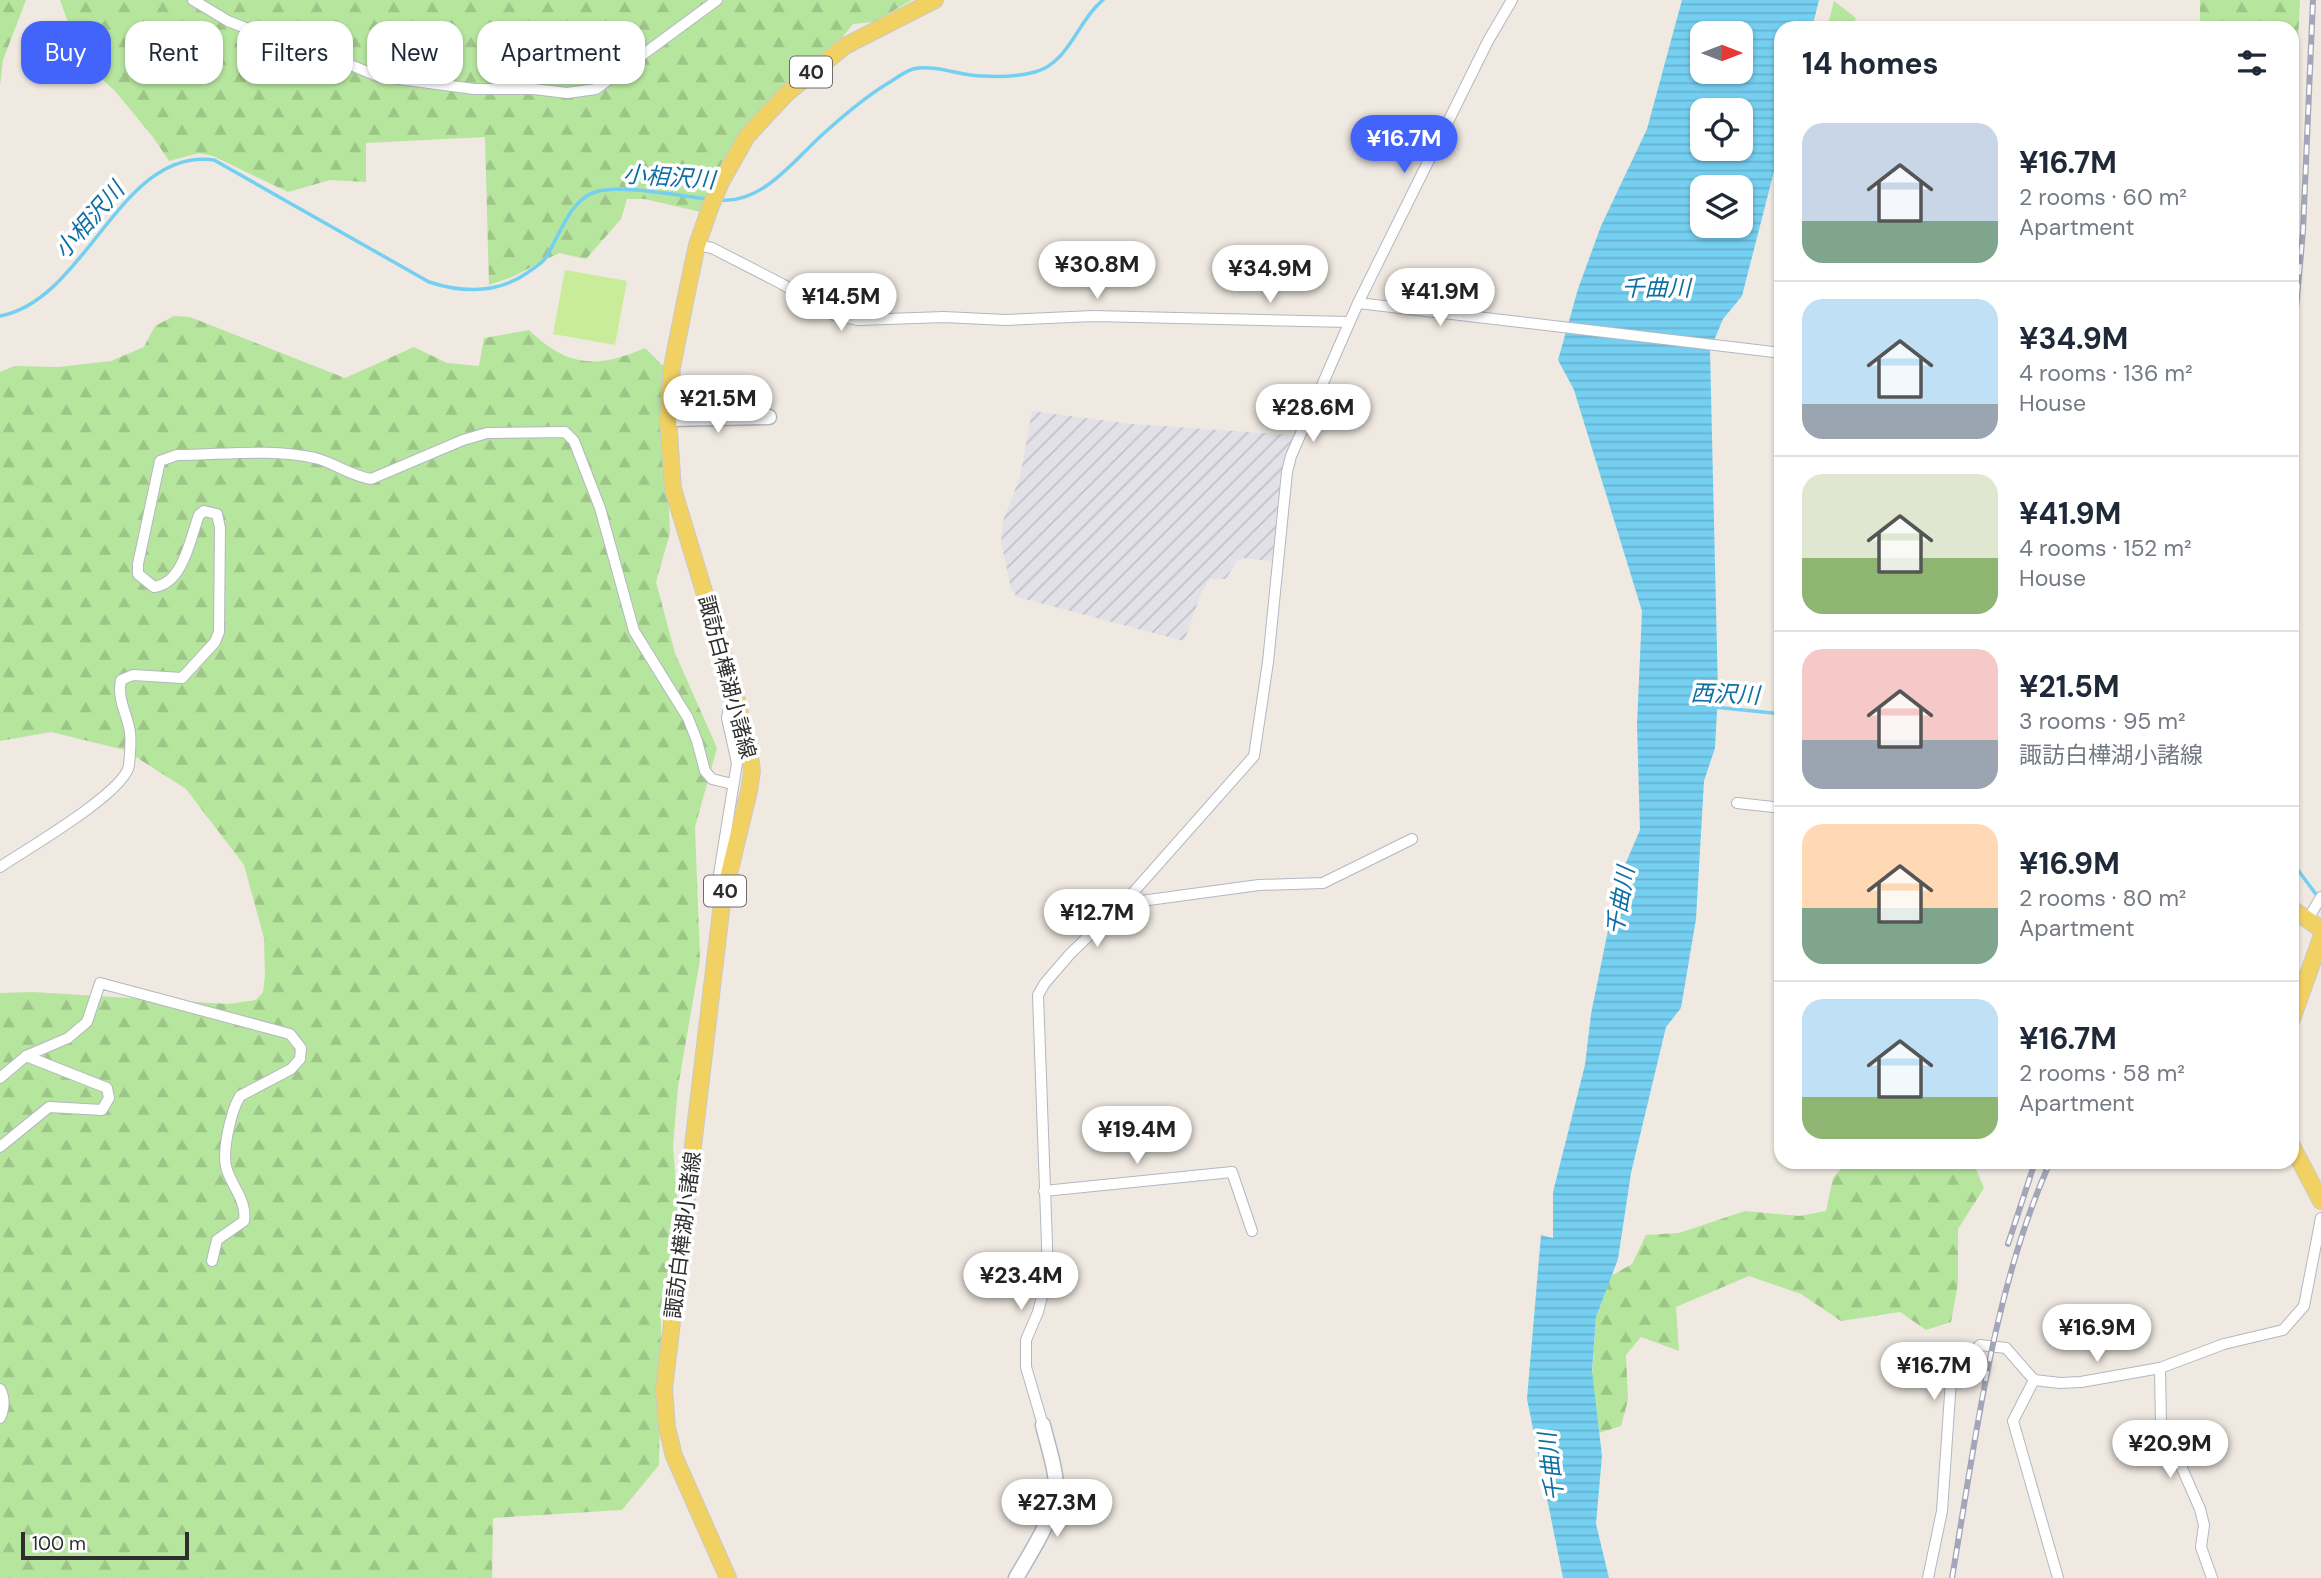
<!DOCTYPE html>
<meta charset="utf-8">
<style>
body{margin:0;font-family:"DM Sans","Noto Sans JP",sans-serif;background:#f2f2f3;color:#1f2937;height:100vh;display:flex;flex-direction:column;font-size:26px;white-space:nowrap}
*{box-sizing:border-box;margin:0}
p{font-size:23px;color:#747a83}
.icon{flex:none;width:38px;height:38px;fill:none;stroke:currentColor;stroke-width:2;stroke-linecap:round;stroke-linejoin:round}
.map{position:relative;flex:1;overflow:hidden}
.drawer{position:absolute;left:1774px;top:21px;width:525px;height:1148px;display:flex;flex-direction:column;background:#fff;border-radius:21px;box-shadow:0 2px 5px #0004}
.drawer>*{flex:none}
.hud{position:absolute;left:21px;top:21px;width:665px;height:63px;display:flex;gap:14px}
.needle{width:46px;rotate:90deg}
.tools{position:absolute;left:1690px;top:21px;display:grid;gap:14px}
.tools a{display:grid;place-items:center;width:63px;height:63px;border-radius:14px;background:#fff;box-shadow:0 2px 5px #0004;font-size:35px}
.scale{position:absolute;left:21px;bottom:18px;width:168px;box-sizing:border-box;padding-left:7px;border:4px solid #2e2e2e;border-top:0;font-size:19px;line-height:24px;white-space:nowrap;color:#2e2e2e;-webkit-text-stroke:5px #fff;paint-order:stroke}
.price{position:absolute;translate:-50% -60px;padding:0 16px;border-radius:24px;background:#fff;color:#222;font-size:23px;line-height:46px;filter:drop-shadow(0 2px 4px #0008)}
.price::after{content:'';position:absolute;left:50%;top:42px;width:21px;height:16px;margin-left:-10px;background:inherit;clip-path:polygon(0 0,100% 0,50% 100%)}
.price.active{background:#4264fb;color:#fff}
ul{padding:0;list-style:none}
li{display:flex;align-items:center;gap:21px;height:175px;padding:0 28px}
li+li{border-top:2px solid #e0e1e3}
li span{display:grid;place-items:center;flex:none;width:196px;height:140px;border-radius:21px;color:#555}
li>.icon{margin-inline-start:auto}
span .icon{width:84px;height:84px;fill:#fffc;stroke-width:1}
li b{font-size:30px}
h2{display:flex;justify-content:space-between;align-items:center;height:84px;padding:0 28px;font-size:30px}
.tag{padding:0 24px;border-radius:21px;background:#fff;box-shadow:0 2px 5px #0004;font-size:24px;line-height:63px}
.tag.active{background:#4264fb;color:#fff}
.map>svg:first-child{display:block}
</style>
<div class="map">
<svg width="2321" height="1578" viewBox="0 0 2321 1578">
<defs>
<pattern id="industrial-furrows" width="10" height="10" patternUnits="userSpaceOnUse" patternTransform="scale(1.75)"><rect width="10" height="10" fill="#e3e1e8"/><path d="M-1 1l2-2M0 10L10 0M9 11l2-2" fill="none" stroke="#c3c1c7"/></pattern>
<pattern id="grass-tufts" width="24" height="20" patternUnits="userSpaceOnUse" patternTransform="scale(1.75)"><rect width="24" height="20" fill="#b6e59e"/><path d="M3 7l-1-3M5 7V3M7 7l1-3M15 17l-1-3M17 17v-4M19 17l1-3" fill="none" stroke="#9dc588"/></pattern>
<pattern id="forest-firs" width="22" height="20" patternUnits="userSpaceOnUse" patternTransform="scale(1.75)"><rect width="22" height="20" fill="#b6e59e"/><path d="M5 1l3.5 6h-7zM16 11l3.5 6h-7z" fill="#9dc588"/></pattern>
<pattern id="water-rules" width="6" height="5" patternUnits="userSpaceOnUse" patternTransform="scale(1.75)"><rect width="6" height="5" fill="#75cff0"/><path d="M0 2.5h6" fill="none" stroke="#66b2ce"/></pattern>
</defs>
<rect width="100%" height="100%" fill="#efe9e1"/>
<path fill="url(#industrial-furrows)" d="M1032 411 1131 424 1294 435 1284 461 1272 561 1242 558 1236 562 1226 579H1210L1202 591 1184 641 1017 597 1011 589 1001 542 1003 521 1020 477Z"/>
<path fill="url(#grass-tufts)" d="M1834 1 1856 18 1851 28H1827Z"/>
<g fill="url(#forest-firs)">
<path d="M0 0H26L3 60 0 86Z"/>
<path d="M60 0H912L874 22 853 24 838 43 741 134 724 160 701 212 645 199H627L621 219 586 259 559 253 512 277 489 285 485 137 366 143V182L330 180 288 192 213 156 199 153 169 161 153 137 115 91 82 61Z"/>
<path d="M2200 0H2300L2293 148 2292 28H2200Z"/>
<path d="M174 316 190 317 345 378 414 347 447 363 479 366 484 338 529 330C567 367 597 369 645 348L665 368 661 399 662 440 668 491 670 533 656 582 675 653 717 748 695 827 700 960 678 1087 673 1146 678 1209 661 1319 659 1465 622 1510 493 1518 492 1578H0V993L32 992 228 1004 256 1000 263 992 265 976 264 938 244 865 186 789 125 750 51 732 0 741V372L14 366 58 367 111 361 144 347 155 326Z"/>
<path d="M1847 1162H1973L1984 1188 1958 1229V1283L1951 1322 1926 1330 1900 1312 1841 1321 1801 1294 1749 1276 1676 1307 1679 1351 1641 1337 1626 1355 1628 1400 1621 1426 1599 1433 1592 1375 1596 1317 1611 1276 1632 1264 1646 1235 1679 1233 1745 1211 1800 1216 1826 1211 1833 1178Z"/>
</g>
<path fill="#c9ec9a" d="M565 270 627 281 615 345 553 334Z"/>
<path fill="url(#water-rules)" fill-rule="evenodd" d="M1682 0H1819L1812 28H1782L1781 144 1742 296 1723 319 1710 350 1718 693 1715 748 1704 781 1696 919 1681 1008 1666 1027 1631 1173 1618 1259 1596 1317 1592 1371 1602 1456 1596 1524 1609 1578H1563L1527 1399 1541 1235 1553 1238V1192L1585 1065 1591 1014 1618 881 1640 830 1637 725 1642 611 1574 390 1558 360 1578 289 1601 226 1647 129ZM1703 33H1741V72H1703ZM1703 110H1741V149H1703ZM1703 187H1741V226H1703Z"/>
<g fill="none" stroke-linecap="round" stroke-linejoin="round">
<g stroke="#75cff0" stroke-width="3.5">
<path d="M718 200C762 205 794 160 823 134 843 116 866 96 890 82 896 78 906 71 913 69 936 64 960 76 982 76 998 77 1020 76 1035 72 1069 63 1078 20 1103 0"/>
<path d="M0 316C87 300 120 147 214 160L429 282C463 293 497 294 527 273 532 269 540 265 544 260 559 239 568 201 595 192 619 184 680 196 707 199"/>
<path d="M1714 707 1782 714"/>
<path d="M2292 862 2318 897"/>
</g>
<defs>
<g id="street">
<path d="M193 0 228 21 289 45 341 61 377 76 474 89H534L567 93 596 89 717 0"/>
<path d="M697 245 712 248 782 284 834 315 858 320 944 317 1005 320 1093 316 1349 322"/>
<path d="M1358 303 1782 353"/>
<path d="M1737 803 1782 808"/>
<path d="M0 867C25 850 126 792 129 765 130 755 131 742 130 732 127 713 117 700 121 680L133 675 182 678 215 642 219 632 220 528 217 514 204 511 199 515C190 539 183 584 154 587L138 574V564L160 461 177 455C222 455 270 448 315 458 335 463 348 475 371 479L463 440 487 433 565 432 574 441 600 508 634 631 688 718 697 741 705 771 712 779 732 784"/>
<path d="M1130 896 1141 901 1259 885 1323 883 1412 839"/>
<path d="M722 903 716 893 737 763 727 718 729 708 736 697"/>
<path d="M2308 919 2321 897"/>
<path d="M0 1078 26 1056 68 1038 87 1022 100 983 290 1034 301 1048 300 1059 291 1069 240 1096C231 1111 221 1153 227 1170 233 1188 247 1201 244 1221L217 1240 212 1261"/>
<path d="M0 1147 49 1107 102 1110 109 1098 107 1088 26 1056"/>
<path d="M1044 1191 1232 1172 1252 1231"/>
<path d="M2160 1368 2161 1426 2169 1448 2181 1466 2200 1509 2204 1525 2201 1547 2212 1578"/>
<path d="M2034 1380 2013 1421 2058 1578"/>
<path d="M0 1389C5 1398 4 1409 0 1418"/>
<path d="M1043 1425 1026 1367V1340L1038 1312 1048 1272 1038 995 1045 983 1070 954 1130 896 1254 756 1268 662 1287 472 1291 456 1358 303 1488 41 1512 0"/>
<path d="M1928 1578 1942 1511 1951 1380 1959 1367 1980 1345 2006 1348 2034 1380 2060 1383 2081 1382 2160 1368 2224 1344 2283 1330 2304 1306 2321 1218"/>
</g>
<g id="secondary">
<path d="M668 419 769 417"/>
<path d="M1016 1578C1031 1552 1057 1514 1056 1484 1055 1465 1047 1443 1043 1425"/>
</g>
<g id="primary">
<path d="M2292 909 2321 929"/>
<path d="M2292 1019 2321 938"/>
<path d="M2292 1146 2321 1201"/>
<path d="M728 1578 674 1456 667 1428 664 1389 722 903 749 791 752 771 749 750 736 697 673 489 668 419 672 367 686 297 697 245 710 208 721 182 747 136 787 93 845 46 935 0"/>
</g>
</defs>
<use href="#street" stroke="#b4b7c1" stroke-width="12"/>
<use href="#secondary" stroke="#b4b7c1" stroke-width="17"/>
<use href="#primary" stroke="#c9c9c9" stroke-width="18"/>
<use href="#street" stroke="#fff" stroke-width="10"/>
<use href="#secondary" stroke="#fff" stroke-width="14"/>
<use href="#primary" stroke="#f2d163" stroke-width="16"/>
<defs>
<g id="rail">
<path d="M2292 354 2303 231 2313 0"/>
<path d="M2008 1244 2035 1162"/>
<path d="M1952 1578C1976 1438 1992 1293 2050 1162"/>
</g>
</defs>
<use href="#rail" stroke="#a3a6b8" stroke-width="6"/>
<use href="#rail" stroke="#fff" stroke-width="3.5" stroke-dasharray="10" stroke-linecap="butt"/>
</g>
<g text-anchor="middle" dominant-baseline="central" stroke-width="7" stroke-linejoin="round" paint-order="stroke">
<g fill="#fff" stroke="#6d6d6d" stroke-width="2">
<rect x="790" y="56.5" width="42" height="31" rx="5"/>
<rect x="704" y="875.5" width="42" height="31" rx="5"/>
</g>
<g font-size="19" font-weight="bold" fill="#2e2e2e">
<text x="811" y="72">40</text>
<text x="725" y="891">40</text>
</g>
<g font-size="21" fill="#2e2e2e" stroke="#fff">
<text transform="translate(727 677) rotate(75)">諏訪白樺湖小諸線</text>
<text transform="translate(683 1235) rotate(-83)">諏訪白樺湖小諸線</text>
</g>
<g font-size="23" font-style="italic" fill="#0d6fa3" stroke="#fff">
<text transform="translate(669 177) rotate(4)">小相沢川</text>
<text transform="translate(89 220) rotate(-49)">小相沢川</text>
<text x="1656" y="288">千曲川</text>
<text transform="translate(1725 694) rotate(2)">西沢川</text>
<text transform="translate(1620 901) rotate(-80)">千曲川</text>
<text transform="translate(1551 1467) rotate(-97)">千曲川</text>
</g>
</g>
</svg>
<div class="tools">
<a><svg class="needle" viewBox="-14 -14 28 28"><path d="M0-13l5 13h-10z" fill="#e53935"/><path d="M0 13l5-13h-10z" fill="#747a83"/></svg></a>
<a><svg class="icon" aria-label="locate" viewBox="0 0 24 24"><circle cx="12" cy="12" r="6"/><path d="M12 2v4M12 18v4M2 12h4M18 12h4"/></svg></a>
<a><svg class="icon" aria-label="layers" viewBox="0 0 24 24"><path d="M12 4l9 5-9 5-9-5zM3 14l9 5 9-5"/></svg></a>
</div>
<div class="scale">100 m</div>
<b class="price active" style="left:1404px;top:175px">¥16.7M</b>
<b class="price" style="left:1097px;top:301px">¥30.8M</b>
<b class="price" style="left:1270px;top:305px">¥34.9M</b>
<b class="price" style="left:1440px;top:328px">¥41.9M</b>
<b class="price" style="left:841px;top:333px">¥14.5M</b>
<b class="price" style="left:718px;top:435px">¥21.5M</b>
<b class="price" style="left:1313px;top:444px">¥28.6M</b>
<b class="price" style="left:1097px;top:949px">¥12.7M</b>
<b class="price" style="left:1137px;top:1166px">¥19.4M</b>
<b class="price" style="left:1021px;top:1312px">¥23.4M</b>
<b class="price" style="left:2097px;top:1364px">¥16.9M</b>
<b class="price" style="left:1934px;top:1402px">¥16.7M</b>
<b class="price" style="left:2170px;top:1480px">¥20.9M</b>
<b class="price" style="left:1057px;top:1539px">¥27.3M</b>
<div class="hud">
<a class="tag active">Buy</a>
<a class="tag">Rent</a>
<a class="tag">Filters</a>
<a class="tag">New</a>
<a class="tag">Apartment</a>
</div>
<section class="drawer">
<h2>14 homes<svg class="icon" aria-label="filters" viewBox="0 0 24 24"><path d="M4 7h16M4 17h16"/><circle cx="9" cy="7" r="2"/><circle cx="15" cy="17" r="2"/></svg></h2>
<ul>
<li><span style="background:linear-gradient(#c9d6e8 70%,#7fa58c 0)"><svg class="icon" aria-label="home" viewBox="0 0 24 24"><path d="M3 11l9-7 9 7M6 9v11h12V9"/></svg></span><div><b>¥16.7M</b><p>2 rooms · 60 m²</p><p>Apartment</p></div></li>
<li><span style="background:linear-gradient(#bfe0f5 75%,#9aa5b1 0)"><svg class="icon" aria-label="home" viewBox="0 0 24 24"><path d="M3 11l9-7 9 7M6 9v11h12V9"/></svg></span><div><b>¥34.9M</b><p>4 rooms · 136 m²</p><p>House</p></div></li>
<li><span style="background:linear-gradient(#dfe7d0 60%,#8fb573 0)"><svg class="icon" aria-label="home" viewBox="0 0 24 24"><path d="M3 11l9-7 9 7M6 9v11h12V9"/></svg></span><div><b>¥41.9M</b><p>4 rooms · 152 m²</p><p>House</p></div></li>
<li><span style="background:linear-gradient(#f6c9c9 65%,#9aa5b1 0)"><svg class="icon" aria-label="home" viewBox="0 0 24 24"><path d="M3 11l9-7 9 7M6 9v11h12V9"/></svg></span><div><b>¥21.5M</b><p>3 rooms · 95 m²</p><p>諏訪白樺湖小諸線</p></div></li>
<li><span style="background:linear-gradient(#ffd9b3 60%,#7fa58c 0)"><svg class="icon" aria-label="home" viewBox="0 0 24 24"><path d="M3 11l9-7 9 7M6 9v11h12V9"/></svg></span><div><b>¥16.9M</b><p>2 rooms · 80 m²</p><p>Apartment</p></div></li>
<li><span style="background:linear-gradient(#bfe0f5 70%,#8fb573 0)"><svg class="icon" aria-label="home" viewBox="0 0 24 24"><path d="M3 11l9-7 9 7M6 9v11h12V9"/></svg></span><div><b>¥16.7M</b><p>2 rooms · 58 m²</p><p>Apartment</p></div></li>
</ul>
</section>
</div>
